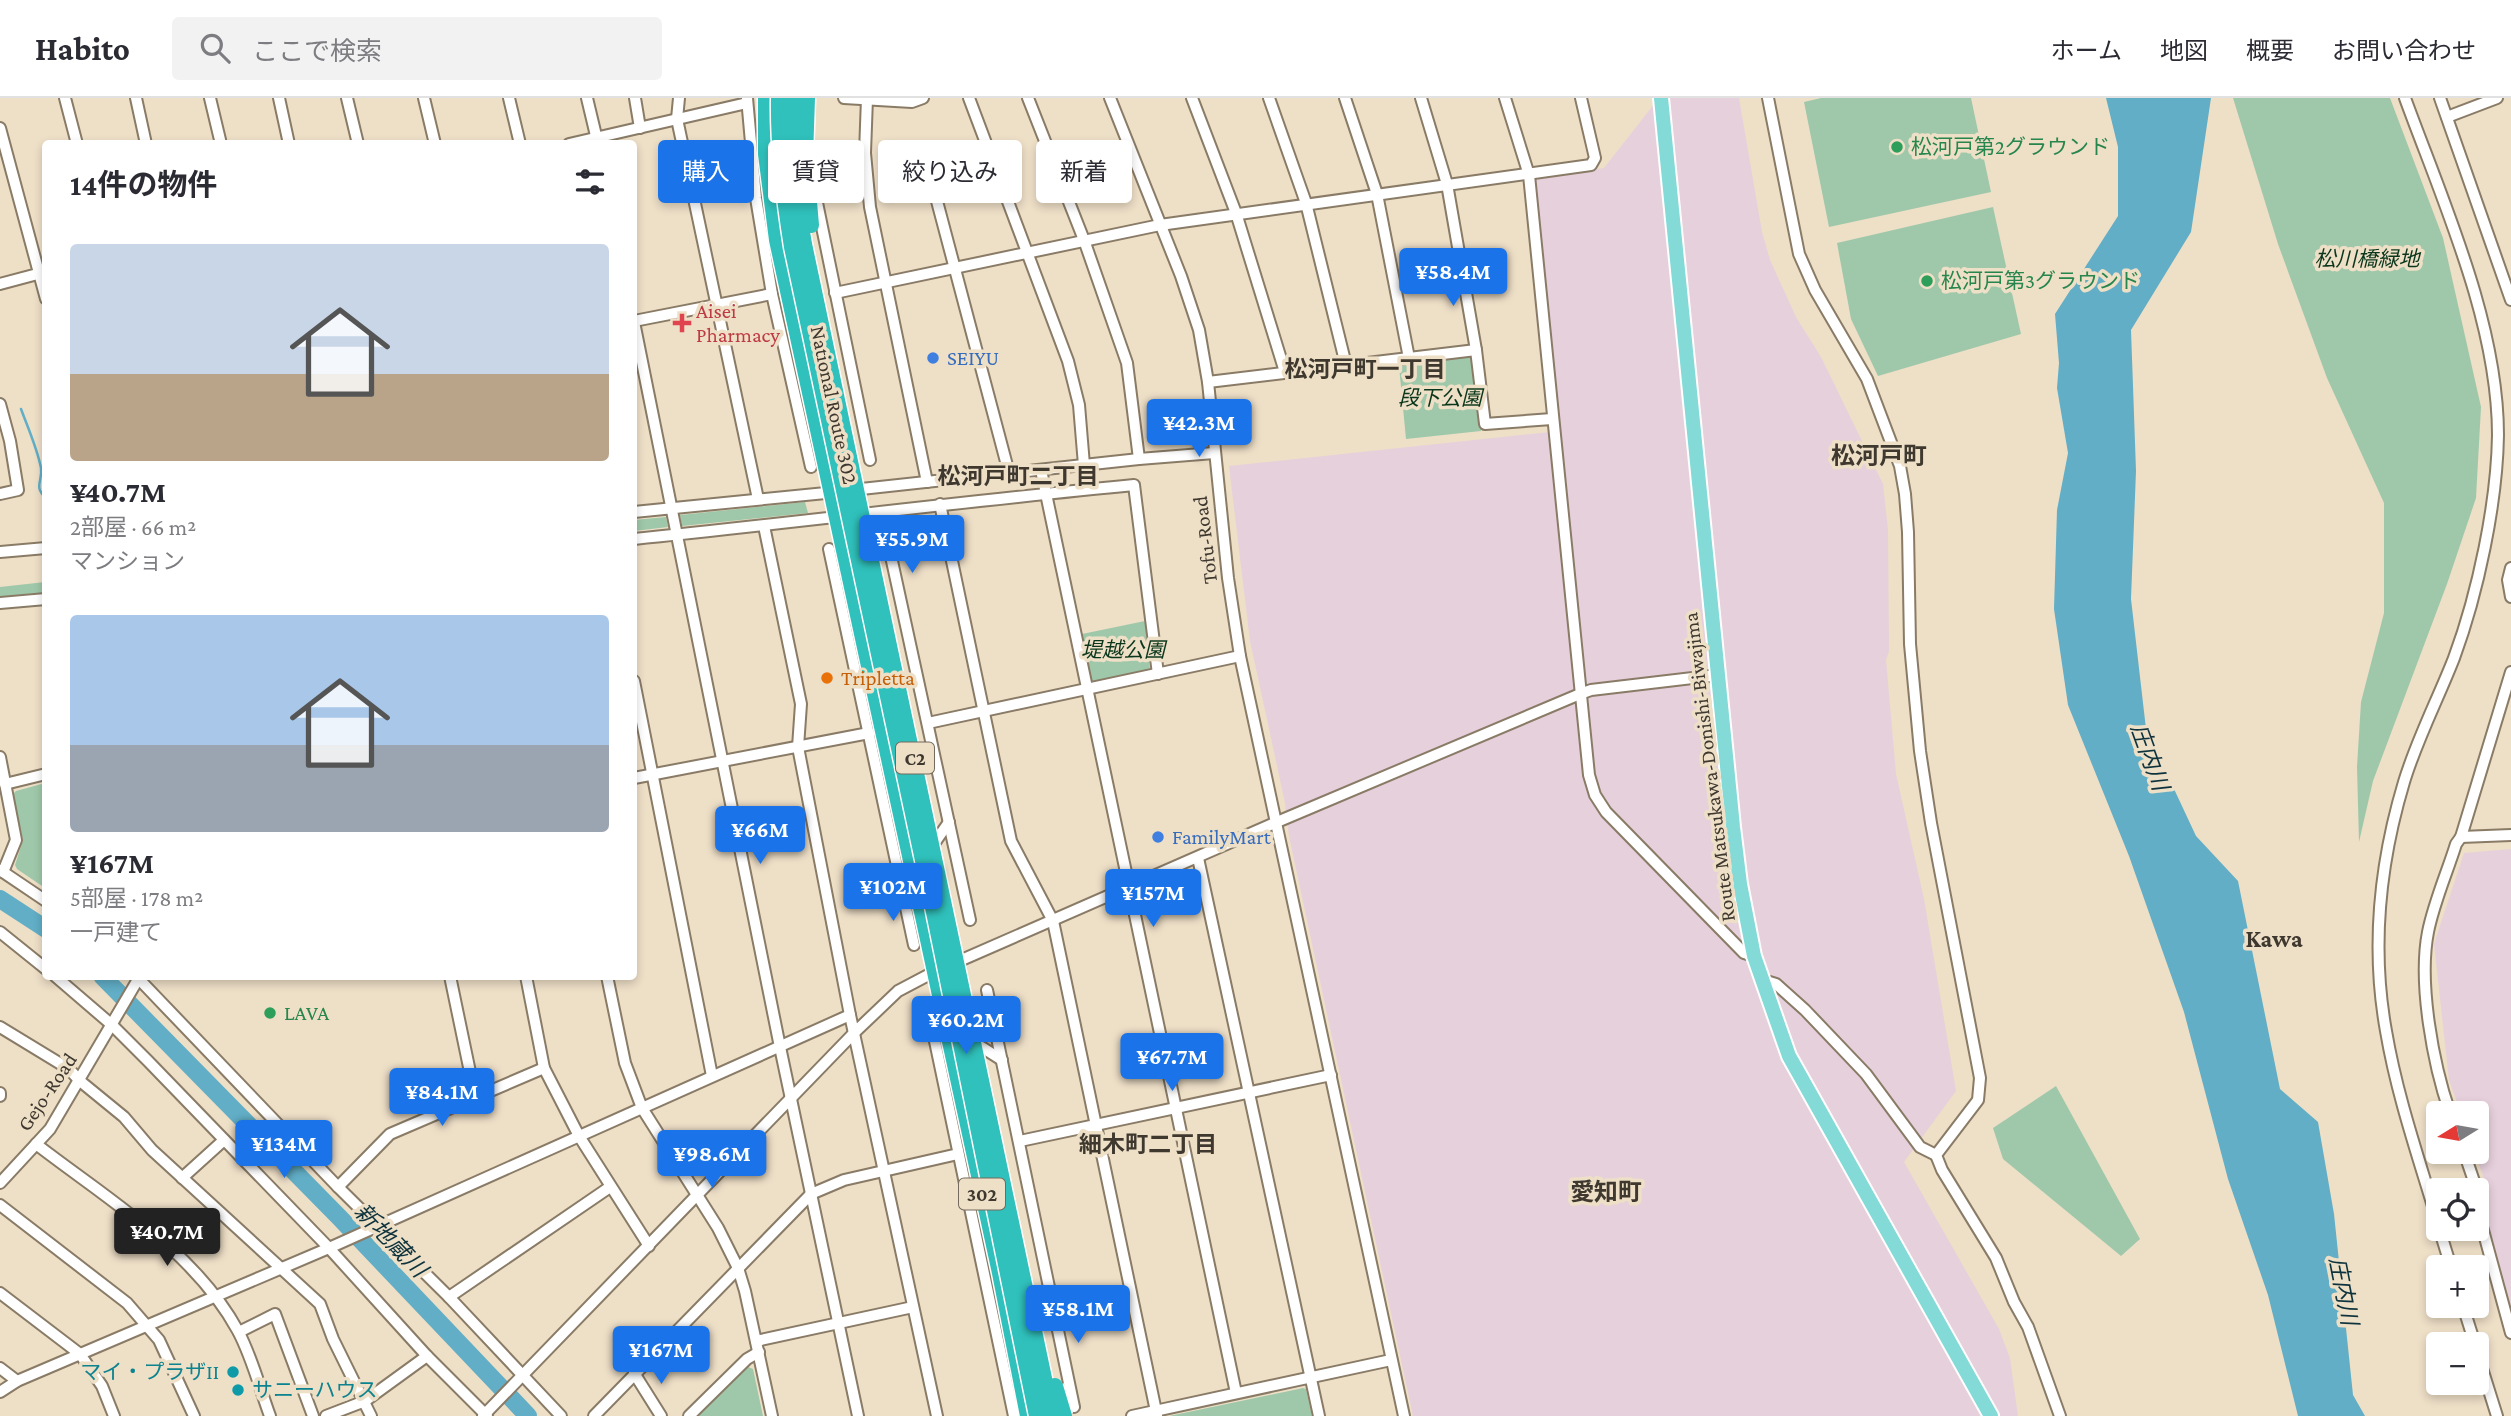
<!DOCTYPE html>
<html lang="ja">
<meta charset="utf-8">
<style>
body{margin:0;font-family:"Crimson Pro","Noto Sans JP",serif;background:#f2f2f3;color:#2b2b33;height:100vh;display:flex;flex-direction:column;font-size:26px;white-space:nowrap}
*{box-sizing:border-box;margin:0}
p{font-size:23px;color:#7c7c81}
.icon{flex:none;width:38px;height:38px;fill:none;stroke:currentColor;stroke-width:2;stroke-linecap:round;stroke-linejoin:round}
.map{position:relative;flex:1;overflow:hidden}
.details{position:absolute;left:42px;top:42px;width:595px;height:840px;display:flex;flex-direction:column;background:#fff;border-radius:7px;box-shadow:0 4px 10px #0003}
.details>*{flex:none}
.guide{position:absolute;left:658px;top:42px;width:665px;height:63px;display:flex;gap:14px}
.needle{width:46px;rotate:259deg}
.controls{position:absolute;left:2426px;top:1003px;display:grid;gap:14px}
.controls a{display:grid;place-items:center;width:63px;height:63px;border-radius:7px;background:#fff;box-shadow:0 4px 10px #0003;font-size:35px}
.price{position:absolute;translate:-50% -60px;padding:0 16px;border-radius:7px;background:#1a73e8;color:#fff;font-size:23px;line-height:46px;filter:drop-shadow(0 2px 4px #0008)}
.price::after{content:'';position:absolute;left:50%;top:42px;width:21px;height:16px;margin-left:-10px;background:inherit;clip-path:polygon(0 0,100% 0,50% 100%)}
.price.current{background:#222;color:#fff}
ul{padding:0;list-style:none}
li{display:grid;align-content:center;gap:14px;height:371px;padding:0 28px}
li span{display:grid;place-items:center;height:217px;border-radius:7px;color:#555}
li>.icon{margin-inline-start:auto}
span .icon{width:126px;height:126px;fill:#fffc;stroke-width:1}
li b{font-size:30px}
h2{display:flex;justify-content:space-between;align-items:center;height:84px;padding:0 28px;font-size:30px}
.pill{padding:0 24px;border-radius:7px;background:#fff;box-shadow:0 4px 10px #0003;font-size:24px;line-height:63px}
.pill.current{background:#1a73e8;color:#fff}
header{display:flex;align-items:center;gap:42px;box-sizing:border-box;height:98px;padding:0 35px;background:#fff;border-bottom:2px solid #e1e1e2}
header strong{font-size:33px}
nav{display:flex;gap:38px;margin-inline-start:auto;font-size:24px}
.search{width:490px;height:63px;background:#f2f2f3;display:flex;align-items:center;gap:18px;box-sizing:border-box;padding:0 24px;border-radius:7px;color:#7c7c81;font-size:26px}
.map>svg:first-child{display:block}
</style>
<header>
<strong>Habito</strong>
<div class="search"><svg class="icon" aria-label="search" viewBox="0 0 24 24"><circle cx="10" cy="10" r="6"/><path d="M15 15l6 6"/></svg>ここで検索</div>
<nav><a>ホーム</a><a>地図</a><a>概要</a><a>お問い合わせ</a></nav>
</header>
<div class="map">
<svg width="2511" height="1318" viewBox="0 0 2511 1318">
<rect width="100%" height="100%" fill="#eedfc7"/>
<g fill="#e6d0dc">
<path d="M1669 0H1739L1762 134 1770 162 1796 219 1821 259 1883 386 1888 432 1889 553 1886 562 1896 676 1924 801 1956 993 1904 1064 1999 1231 2010 1260 2018 1318H1413L1289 738 1285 705 1250 543 1229 368 1560 333 1535 83 1538 80 1604 70 1655 5 1669 3Z"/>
<path d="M2511 751V1208L2490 1132 2484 1080 2474 1054H2476V1015H2461L2449 982 2434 846 2464 755Z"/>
</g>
<g fill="#9fc8aa">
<path d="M1821 0H1971L1991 94 1829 129 1804 4Z"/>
<path d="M2233 0H2390L2443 140 2481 309 2476 400 2447 486 2373 683 2359 744 2357 669 2361 604 2384 515V405L2327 280 2278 146Z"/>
<path d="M1993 109 2021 236 1878 278 1851 221 1837 145Z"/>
<path d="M1470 259 1473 262 1481 333 1406 341 1399 268Z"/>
<path d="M805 404 808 415 682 428 680 417Z"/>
<path d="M666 419 668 429 634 433V422Z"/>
<path d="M45 484V495L0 500V489Z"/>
<path d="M1145 523 1150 572 1092 584 1082 536Z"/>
<path d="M45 685H46L45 790 17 771 15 767 23 742 13 696 16 693Z"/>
<path d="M2056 988 2140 1141 2121 1158 2003 1061 1993 1030Z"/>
<path d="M746 1268 753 1271 763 1318H697Z"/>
<path d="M1303 1290 1306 1291 1312 1318H1169Z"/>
</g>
<path fill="#61aec6" d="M2106 0H2211L2191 134 2131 232 2136 373 2131 501 2146 631 2196 738 2238 783 2280 991 2318 1024 2334 1116 2353 1297 2365 1318H2298L2268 1197 2228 1081 2184 914 2129 758 2068 607 2054 511 2057 412 2068 355 2057 290 2059 265 2055 216 2118 118V49Z"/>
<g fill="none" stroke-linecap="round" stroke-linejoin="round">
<path stroke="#61aec6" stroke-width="2.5" d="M21 311C28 330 37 350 41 370 43 383 33 389 46 400"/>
<g stroke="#61aec6" stroke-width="18">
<path d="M0 801 46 831"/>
<path d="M102 878 339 1119 528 1318"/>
</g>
<defs>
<g id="minor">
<path d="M65 0 77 46"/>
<path d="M136 0 146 46"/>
<path d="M210 0 221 46"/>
<path d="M279 0 289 46"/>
<path d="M347 0 358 46"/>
<path d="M424 0 435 46"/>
<path d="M509 0 520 46"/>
<path d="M587 0 598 46"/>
<path d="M635 0 640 30"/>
<path d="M679 0 677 21 758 401"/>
<path d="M747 0 756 100 772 196 811 369"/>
<path d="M844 0 912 4 923 0"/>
<path d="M867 0 865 55 870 109 927 384"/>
<path d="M969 0 1068 263 1079 307 1084 367"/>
<path d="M1028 0 1084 142 1127 265 1139 361"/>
<path d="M1110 0 1181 178 1199 232 1208 284 1228 480 1240 558 1404 1318"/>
<path d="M1192 0 1236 115 1285 274"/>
<path d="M1269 0 1306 105 1346 267"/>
<path d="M1345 0 1377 96 1409 260"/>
<path d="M1421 0 1447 86 1476 252 1485 326 1552 321"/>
<path d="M1505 0 1529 77 1589 677 1595 697 1606 714 1744 855 1754 858"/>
<path d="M1768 0 1799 156 1815 192 1867 281 1900 368 1905 396 1908 434 1910 546 1920 653 1931 725 1980 980 1978 1002 1936 1057 1942 1072 1996 1160 2014 1204 2028 1229 2060 1318"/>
<path d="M2405 0C2443 104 2498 225 2498 337 2497 405 2478 495 2454 560 2438 601 2417 641 2404 684 2380 764 2371 850 2386 933 2397 998 2419 1061 2438 1125"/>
<path d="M2440 0 2511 202"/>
<path d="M2447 19 2497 0"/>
<path d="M0 30 46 201"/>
<path d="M569 46 747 5"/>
<path d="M994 69 933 88 1009 375"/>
<path d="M815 95 870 362"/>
<path d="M0 186 45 174"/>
<path d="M835 195 1160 127 1591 67 1595 60 1581 0"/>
<path d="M634 223 772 196"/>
<path d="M634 224 780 949 858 1318"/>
<path d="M1208 284 1476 252"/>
<path d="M0 306 10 343 18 392 0 396"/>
<path d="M1041 372 1236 1295"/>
<path d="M852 392 1139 361 1214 355"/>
<path d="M940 406 1011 743 1053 823 1157 1318"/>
<path d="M634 414 836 394"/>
<path d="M764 428 801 606 798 649 850 917 937 1318"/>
<path d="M887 440 970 822"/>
<path d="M634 441C800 424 967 403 1134 387L1158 576"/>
<path d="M829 451 914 847"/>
<path d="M0 454 46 450"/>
<path d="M2511 470 2508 482 2511 499"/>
<path d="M0 505 46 501"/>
<path d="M634 583 712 978"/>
<path d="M928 625 1240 558"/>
<path d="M0 659 16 742 3 774"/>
<path d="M634 680 869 635"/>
<path d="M5 686 46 676"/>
<path d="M2461 739 2511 737"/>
<path d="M931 750 949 724"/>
<path d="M1198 760 1319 1318"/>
<path d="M0 772 46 803"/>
<path d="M0 834 46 871"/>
<path d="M55 878 112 927 148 963 329 1150 427 1258 487 1318"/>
<path d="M136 878 338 1089 449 1199 561 1318"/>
<path d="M450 878 475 998"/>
<path d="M526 878 544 970 579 1038 649 1148"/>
<path d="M607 878 625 965 642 1010 718 1130 738 1170 745 1193 772 1318"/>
<path d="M1763 882 1776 886 1805 912 1866 976 1920 1049 1936 1057"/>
<path d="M987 892 1074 1309"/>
<path d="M0 929 69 971 80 983 124 1019 152 1052 320 1206 333 1241 371 1318"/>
<path d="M932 929 1014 1318"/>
<path d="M972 943 1002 962"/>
<path d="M0 995V998"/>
<path d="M2450 1015C2433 966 2418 885 2428 834 2434 804 2447 775 2456 746L2461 739 2511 574"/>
<path d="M1020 1043 1331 977"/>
<path d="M36 1046C107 1101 194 1152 238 1233 252 1259 260 1291 270 1318"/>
<path d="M2464 1054 2479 1098 2480 1121 2511 1235"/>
<path d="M182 1080 224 1042"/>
<path d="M0 1085 50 1031 140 878"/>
<path d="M338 1089 390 1036 544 970"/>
<path d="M0 1107 127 1205 159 1242 194 1318"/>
<path d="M2439 1130 2451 1169"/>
<path d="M0 1195 80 1256 102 1288 114 1318"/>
<path d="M449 1199 610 1089"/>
<path d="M2463 1208 2475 1246"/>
<path d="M1024 1211 1050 1191"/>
<path d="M239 1234 275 1216 313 1318"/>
<path d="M756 1243 913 1209"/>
<path d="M2476 1251 2497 1318"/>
<path d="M0 1270 17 1283"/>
<path d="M634 1275 661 1318"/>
<path d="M0 1294 17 1283 329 1150 850 917"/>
<path d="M326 1318 365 1303 427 1258"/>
<path d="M483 1318 854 935 898 893 934 874 1277 724 1580 596 1591 592 1718 577"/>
<path d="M594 1318 811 1096 844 1082 958 1056"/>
<path d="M689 1318 747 1261 759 1254"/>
<path d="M1132 1318 1391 1262"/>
</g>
<path id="major" d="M1661 0 1733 729 1740 786 1754 858 1789 958 1991 1318"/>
<path id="highway" d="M766 0V56L777 142 1000 1175 1028 1318"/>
</defs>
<use href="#minor" stroke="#897b66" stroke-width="14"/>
<use href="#major" stroke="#fff" stroke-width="18"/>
<use href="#highway" stroke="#fff" stroke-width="19"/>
<use href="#minor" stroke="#fff" stroke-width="10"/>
<use href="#major" stroke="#83dad7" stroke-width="14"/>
<use href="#highway" stroke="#30c1bc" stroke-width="16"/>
<defs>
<g id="highway-bridge">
<path d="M779 0C778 51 784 99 792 149L933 809 1037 1318"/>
<path d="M791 0 794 86 804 146 1052 1318"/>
<path d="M807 0 805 59 811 127"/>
<path d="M1055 1288 1064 1318"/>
</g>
</defs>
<use href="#highway-bridge" stroke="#fff" stroke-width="19" stroke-linecap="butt"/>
<use href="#highway-bridge" stroke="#30c1bc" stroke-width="16"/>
</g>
<g fill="#2e9e5b" stroke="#eedfc7" stroke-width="2.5">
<circle cx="1897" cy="49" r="7"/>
<circle cx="1927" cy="183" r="7"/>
<circle cx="270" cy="915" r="7"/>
</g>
<path fill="#e0444e" stroke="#eedfc7" stroke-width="2.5" d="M678.5 214.5h7v7h7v7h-7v7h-7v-7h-7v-7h7z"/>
<g fill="#3f7fe0" stroke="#eedfc7" stroke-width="2.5">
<circle cx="933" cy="260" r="7"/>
<circle cx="1158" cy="739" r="7"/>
</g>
<circle fill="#e8710a" stroke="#eedfc7" stroke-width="2.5" cx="827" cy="580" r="7"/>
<g fill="#0f9aa8" stroke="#eedfc7" stroke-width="2.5">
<circle cx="233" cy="1274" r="7"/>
<circle cx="238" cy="1292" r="7"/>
</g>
<g text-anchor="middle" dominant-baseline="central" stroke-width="7" stroke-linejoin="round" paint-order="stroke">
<g fill="#eedfc7" stroke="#736a5d" stroke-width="2">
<rect x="896" y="644.5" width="38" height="31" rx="5"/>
<rect x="959" y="1080.5" width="46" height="31" rx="5"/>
</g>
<g font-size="19" font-weight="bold" fill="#3e382f">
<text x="915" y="660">C2</text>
<text x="982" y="1096">302</text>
</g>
<g font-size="21" fill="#27864d" stroke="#eedfc7" text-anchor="start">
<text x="1911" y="49">松河戸第2グラウンド</text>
<text x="1941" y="183">松河戸第3グラウンド</text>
<text x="284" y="915">LAVA</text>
</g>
<g font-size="21" font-style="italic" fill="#0a371c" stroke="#eedfc7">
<text x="2367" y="161">松川橋緑地</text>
<text x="1440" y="300">段下公園</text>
<text x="1123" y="552">堤越公園</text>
</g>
<g font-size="21" fill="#be3a42" stroke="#eedfc7" text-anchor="start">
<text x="696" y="213">Aisei<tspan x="696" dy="24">Pharmacy</tspan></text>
</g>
<g font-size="21" fill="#366cbe" stroke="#eedfc7" text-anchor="start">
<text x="947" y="260">SEIYU</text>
<text x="1172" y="739">FamilyMart</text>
</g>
<g font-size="21" fill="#3e382f" stroke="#eedfc7">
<text transform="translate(834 307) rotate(78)">National Route 302</text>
<text transform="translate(1205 442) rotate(-97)">Tofu-Road</text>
<text transform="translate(1709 669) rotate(-97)">Route Matsukawa-Donishi-Biwajima</text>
<text transform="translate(47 994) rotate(-56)">Gejo-Road</text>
</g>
<g font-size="21" fill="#c56008" stroke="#eedfc7" text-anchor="start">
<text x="841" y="580">Tripletta</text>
</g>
<g font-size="21" fill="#0d838f" stroke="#eedfc7" text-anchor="end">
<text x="219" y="1274">マイ・プラザII</text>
<text x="252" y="1292" text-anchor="start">サニーハウス</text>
</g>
<g font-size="23" font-weight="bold" fill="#3e382f" stroke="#eedfc7">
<text x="1365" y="271">松河戸町一丁目</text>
<text x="1018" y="378">松河戸町二丁目</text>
<text x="1148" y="1046">細木町二丁目</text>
</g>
<g font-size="23" font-style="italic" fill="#0e333d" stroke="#eedfc7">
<text transform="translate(2150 659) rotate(70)">庄内川</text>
<text transform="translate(391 1142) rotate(46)">新地蔵川</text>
<text transform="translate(2344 1193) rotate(79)">庄内川</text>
</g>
<g font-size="24" font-weight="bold" fill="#3e382f" stroke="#eedfc7">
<text x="1879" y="357">松河戸町</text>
<text x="2274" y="840">Kawa</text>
<text x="1606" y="1093">愛知町</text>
</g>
</g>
</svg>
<div class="controls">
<a><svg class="needle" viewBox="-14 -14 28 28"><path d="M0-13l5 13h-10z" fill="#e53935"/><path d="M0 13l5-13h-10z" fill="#7c7c81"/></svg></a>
<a><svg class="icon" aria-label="locate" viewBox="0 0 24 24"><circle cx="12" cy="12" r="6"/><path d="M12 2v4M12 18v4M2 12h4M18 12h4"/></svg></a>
<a>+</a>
<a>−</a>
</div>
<b class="price" style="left:1453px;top:210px">¥58.4M</b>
<b class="price" style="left:1199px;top:361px">¥42.3M</b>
<b class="price" style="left:912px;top:477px">¥55.9M</b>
<b class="price" style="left:760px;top:768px">¥66M</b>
<b class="price" style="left:893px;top:825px">¥102M</b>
<b class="price" style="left:1153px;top:831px">¥157M</b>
<b class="price" style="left:966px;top:958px">¥60.2M</b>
<b class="price" style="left:1172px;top:995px">¥67.7M</b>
<b class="price" style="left:442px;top:1030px">¥84.1M</b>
<b class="price" style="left:284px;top:1082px">¥134M</b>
<b class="price" style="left:712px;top:1092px">¥98.6M</b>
<b class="price current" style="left:167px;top:1170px">¥40.7M</b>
<b class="price" style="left:1078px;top:1247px">¥58.1M</b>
<b class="price" style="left:661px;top:1288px">¥167M</b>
<div class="guide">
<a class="pill current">購入</a>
<a class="pill">賃貸</a>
<a class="pill">絞り込み</a>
<a class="pill">新着</a>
</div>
<section class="details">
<h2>14件の物件<svg class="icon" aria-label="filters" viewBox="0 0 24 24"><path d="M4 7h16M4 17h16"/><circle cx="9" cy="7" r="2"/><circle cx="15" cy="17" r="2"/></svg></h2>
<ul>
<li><span style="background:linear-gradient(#c9d6e8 60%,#b9a48a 0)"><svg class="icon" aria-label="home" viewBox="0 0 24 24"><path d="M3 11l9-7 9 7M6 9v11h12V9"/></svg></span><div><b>¥40.7M</b><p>2部屋 · 66 m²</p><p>マンション</p></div></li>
<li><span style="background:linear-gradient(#a9c7e8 60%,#9aa5b1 0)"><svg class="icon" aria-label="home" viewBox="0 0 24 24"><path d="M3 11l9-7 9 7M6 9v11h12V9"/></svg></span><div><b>¥167M</b><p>5部屋 · 178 m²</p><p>一戸建て</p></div></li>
</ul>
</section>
</div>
